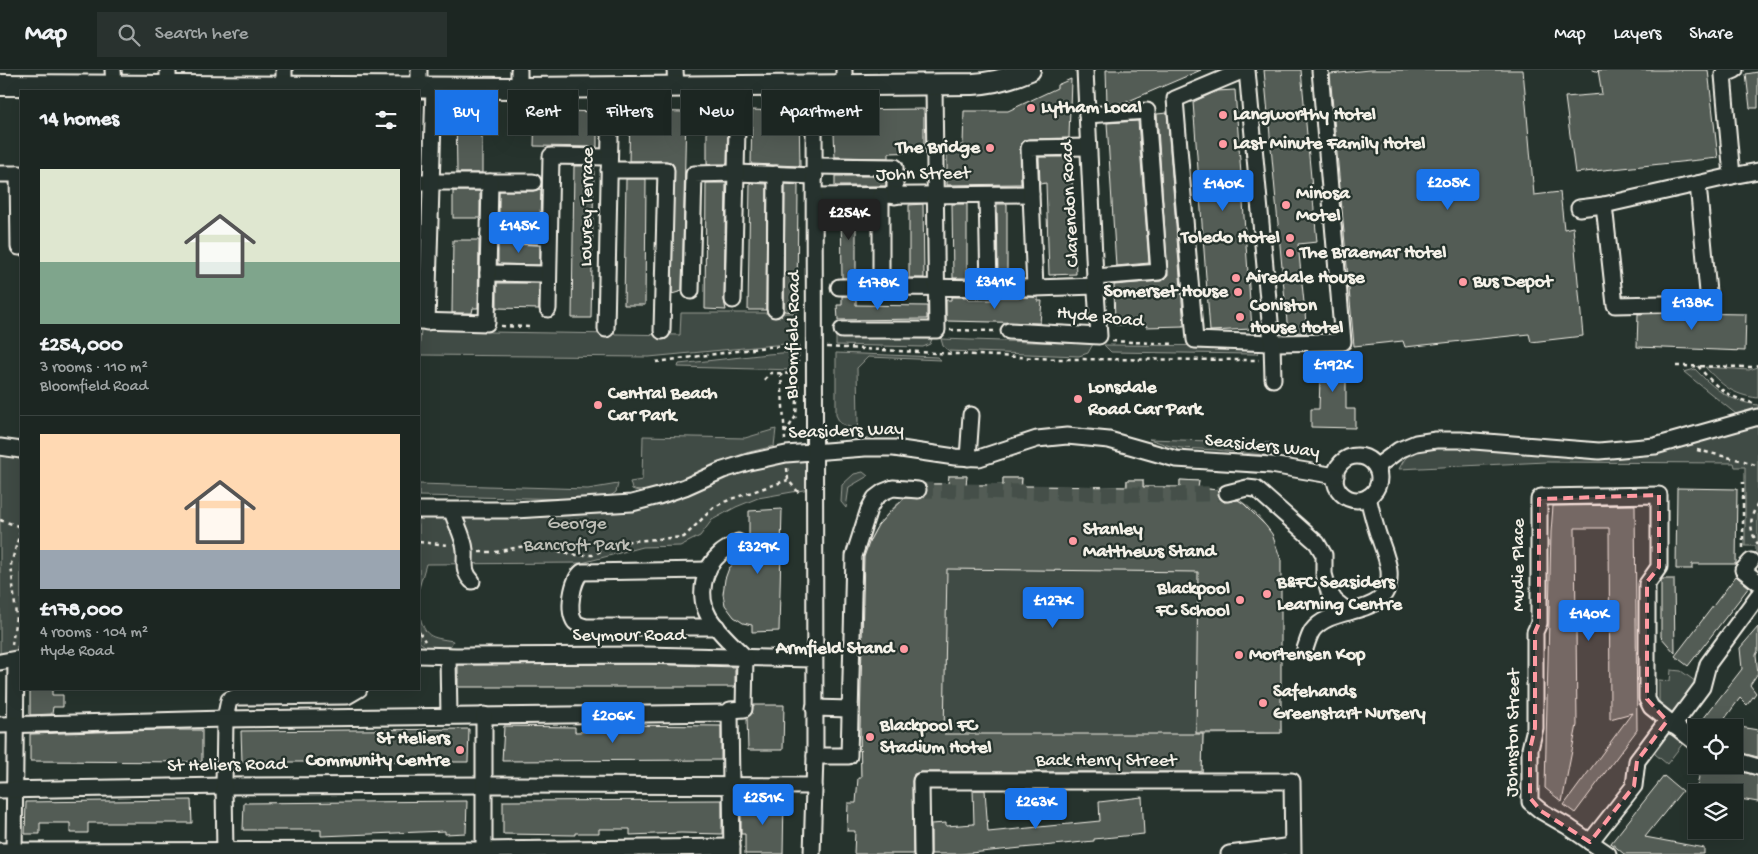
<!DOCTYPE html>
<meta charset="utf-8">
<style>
body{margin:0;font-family:"Gochi Hand",sans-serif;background:#29322f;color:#f1f3f6;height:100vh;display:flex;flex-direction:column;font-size:19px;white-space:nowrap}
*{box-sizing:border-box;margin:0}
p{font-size:16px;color:#a0a5a5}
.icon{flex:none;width:28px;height:28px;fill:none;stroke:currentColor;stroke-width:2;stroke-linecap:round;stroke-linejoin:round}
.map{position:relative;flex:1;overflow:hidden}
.details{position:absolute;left:20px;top:20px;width:400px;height:600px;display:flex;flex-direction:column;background:#1c2622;border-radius:0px;box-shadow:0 5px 20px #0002,0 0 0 1px #3a4340}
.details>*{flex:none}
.hud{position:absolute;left:435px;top:20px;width:475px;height:45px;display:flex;gap:10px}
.controls{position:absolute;left:1688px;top:649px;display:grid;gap:10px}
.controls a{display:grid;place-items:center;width:55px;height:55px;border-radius:0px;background:#1c2622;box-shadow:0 5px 20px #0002,0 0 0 1px #3a4340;font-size:25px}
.price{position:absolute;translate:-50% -42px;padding:0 11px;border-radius:5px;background:#1a73e8;color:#fff;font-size:16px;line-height:32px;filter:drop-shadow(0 1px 2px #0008)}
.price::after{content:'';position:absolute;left:50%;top:30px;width:15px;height:11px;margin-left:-8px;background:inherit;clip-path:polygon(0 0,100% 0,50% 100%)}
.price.current{background:#222;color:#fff}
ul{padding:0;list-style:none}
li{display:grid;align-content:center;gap:10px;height:265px;padding:0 20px}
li+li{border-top:1px solid #3a4340}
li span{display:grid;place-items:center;height:155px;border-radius:0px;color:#555}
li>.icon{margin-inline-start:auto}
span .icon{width:90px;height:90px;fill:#fffc;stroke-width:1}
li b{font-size:21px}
h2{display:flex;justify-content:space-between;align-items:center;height:60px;padding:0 20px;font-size:21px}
.tag{padding:0 18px;border-radius:0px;background:#1c2622;box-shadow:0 5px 20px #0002,0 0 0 1px #3a4340;font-size:18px;line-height:45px}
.tag.current{background:#1a73e8;color:#fff}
header{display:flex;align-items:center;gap:30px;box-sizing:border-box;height:70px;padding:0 25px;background:#1c2622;border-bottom:1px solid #3a4340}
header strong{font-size:24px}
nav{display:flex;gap:28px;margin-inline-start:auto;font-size:18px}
.search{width:350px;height:45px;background:#29322f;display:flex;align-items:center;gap:12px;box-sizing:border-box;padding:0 18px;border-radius:0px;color:#a0a5a5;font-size:19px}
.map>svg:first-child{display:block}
</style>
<header>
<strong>Map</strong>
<div class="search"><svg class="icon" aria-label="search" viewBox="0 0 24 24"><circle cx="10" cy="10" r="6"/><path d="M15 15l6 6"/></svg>Search here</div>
<nav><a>Map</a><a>Layers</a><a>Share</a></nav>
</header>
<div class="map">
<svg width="1758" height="784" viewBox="0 0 1758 784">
<rect width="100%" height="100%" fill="#26332d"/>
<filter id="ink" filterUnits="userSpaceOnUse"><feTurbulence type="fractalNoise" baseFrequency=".02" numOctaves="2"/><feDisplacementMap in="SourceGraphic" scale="10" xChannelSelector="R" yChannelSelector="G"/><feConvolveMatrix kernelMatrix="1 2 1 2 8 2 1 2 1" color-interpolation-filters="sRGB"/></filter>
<g filter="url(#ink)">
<g fill="#414b45" stroke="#9a9e96">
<path d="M681 243H797L796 273 649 287 422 285 419 283 421 260 428 257 486 258 490 262 680 265Z"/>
<path d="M836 266 932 269 930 274 923 277 836 275Z"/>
<path d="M941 269 1093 274 1088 283 1079 286 949 281 943 276Z"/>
<path d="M1104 275 1260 276V280L1257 284H1254L1111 282Z"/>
<path d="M795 282 796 300 678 297 679 294 768 284Z"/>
<path d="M836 283 937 287 941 290 868 287 857 298 858 352 857 357 854 359 840 353 836 345Z"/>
<path d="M1705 297 1749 300 1758 297V328C1732 325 1722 315 1705 297Z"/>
<path d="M1695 299C1715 320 1729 331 1758 335V340L1736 344 1684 302Z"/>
<path d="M1758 347V489L1756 488V476H1745V397H1735L1734 393 1546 392 1399 399C1409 378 1420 377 1441 375L1596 381Z"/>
<path d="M776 359 774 376C763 379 751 381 740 385 720 391 649 430 632 419L630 412 642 410 643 366 745 368Z"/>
<path d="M1149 369 1272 373V386L1216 380 1181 378 1170 376Z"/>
<path d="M0 377 21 380V575L17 576 16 589 0 592Z"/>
<path d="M814 381 815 418 758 428 736 437 712 450 700 466 680 476 642 477 582 493 426 494 419 518V440L632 433Z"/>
<path d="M863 402 868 406 849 417 846 438 841 432 842 415 854 404Z"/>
<path d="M949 406H967L966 415H1003V408H1022V416L1126 417 1127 410H1143L1144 417H1180V410L1199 411 1198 418C1231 419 1254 436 1271 464L1281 663 1203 664 1202 706 946 703 861 705 860 657 864 486C868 475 872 463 879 454 891 439 910 420 928 415 934 413 942 414 948 414Z"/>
<path d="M419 414 588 419 618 414 616 422 609 427 577 429 419 426Z"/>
<path d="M419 543C425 568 430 567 453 571L445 586H441L419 572Z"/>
<path d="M1671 600 1681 601 1699 614 1673 646 1659 635V610L1670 611Z"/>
<path d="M1669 663 1684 672 1667 694 1655 684 1654 680 1666 664Z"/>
</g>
<g fill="#525c55" stroke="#f4f1e8">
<path d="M1106 0H1201L1124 33 1107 34Z"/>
<path d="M1264 0H1301L1317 172 1298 174 1307 262 1288 263Z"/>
<path d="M1369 0H1523L1534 125 1560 122 1564 159 1573 157 1583 266 1531 272 1529 264 1405 277 1403 271 1354 276 1330 4Z"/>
<path d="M1598 0H1708L1718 88 1575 103 1565 27 1602 24Z"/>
<path d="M1758 2V38H1750L1746 4Z"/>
<path d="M1071 9 1069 68 1029 69 1024 70 1020 78 1021 114 947 115V76L963 75 964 41H1008L1057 18V15Z"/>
<path d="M1235 20 1252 259 1210 261 1193 32 1217 21Z"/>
<path d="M924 39V82L889 83V88L835 87 833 40Z"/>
<path d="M535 40 597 42V77L534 76Z"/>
<path d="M752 40 799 42 800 96 751 94Z"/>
<path d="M482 41V103H457L456 42Z"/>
<path d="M630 41 686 42 682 221 672 224 674 96 671 92 666 91H629Z"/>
<path d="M707 42H728L727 94H707Z"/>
<path d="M1167 43 1184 256 1146 257V254L1115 255 1114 215 1160 211 1165 209 1168 206 1157 44Z"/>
<path d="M1138 51 1149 193 1116 196 1107 53Z"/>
<path d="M1039 87H1071L1076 204 1049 205 1046 113 1040 114Z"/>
<path d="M574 96H594L591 248H572Z"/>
<rect x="835" y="106" width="51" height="10"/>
<path d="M626 109H646L645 235H624Z"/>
<path d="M706 113H726L724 230 726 240 705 239Z"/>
<path d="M750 113 767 114 766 240H748Z"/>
<path d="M785 114 798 115 797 242 784 241Z"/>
<path d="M541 119 540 149 499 148V121H533Z"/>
<rect x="453" y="121" width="27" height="27"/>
<path d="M923 134 924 208H909V135Z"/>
<path d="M952 134H967V208H953Z"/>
<path d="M997 134H1007V208H998Z"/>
<path d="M841 135H856V208H842Z"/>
<path d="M453 170H479L478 238H473L472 243H452Z"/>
<path d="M498 174 540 175V195L498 194Z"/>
<path d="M497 213H539V239L497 238Z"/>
<path d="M842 226H856V235L927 236V249L838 250 837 235H842Z"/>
<path d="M951 227H967L968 230H993V227H1038V231H1042L1040 253 946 251V230H951Z"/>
<path d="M1678 243 1746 244 1745 281 1637 277 1638 244Z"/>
<path d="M1308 290 1358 291V309H1346V339H1355V358L1311 357V339H1319L1320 309H1308Z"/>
<path d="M949 406H967L966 415H1003V408H1022L1021 416 1127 417V410H1143V417H1180V410L1199 411 1198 418 1218 420V426L1224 432 1238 430 1244 434 1266 456 1272 464 1281 490V663H1196L1198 502 947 499 944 664H1203L1202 702H921L914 704 912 711 913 784H854L855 761H847L848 733H856L858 708H861L860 657 864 487 870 470 878 455 889 443 905 428H922L927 421 926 416 929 414H948Z"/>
<path d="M1677 418 1737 419 1736 494H1692V499H1676Z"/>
<path d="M1635 435 1637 660 1575 743 1564 735 1632 643 1610 649 1609 458H1575L1577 655 1562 732 1545 718 1551 462 1553 436Z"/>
<path d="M782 439 779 561 752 562V555L743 553 734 547 725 535 723 524 725 509 729 498 739 490 749 487V441Z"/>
<path d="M1736 506 1749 517 1688 596 1675 586Z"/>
<path d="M1662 509H1674L1675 583 1661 567V511Z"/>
<path d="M1758 557V581L1756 585 1758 603 1750 615 1756 623 1747 635 1740 628 1718 658H1696L1742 599 1740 578Z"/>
<path d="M646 594 735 597V617H458V595Z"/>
<path d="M30 619H52V625H63V637H53L52 644 30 645Z"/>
<path d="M753 635H784L783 680H748L747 648 752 643Z"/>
<path d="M607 655 721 656V690L502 691 504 656 575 657V662L607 661Z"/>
<path d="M1734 656 1758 660V687L1734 681Z"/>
<path d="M469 659 468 692H242L241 661Z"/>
<path d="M162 660H202V692L30 691V664Z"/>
<path d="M1701 697 1734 703V700L1758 706V732L1734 728V722L1696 721Z"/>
<path d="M1664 706 1682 721 1645 767 1704 778V784H1624L1611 773Z"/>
<path d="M973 720H985L988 762 1100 751 1099 732 1142 727 1144 764 1094 769V771L960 784H931V754L946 753V756L974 754Z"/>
<path d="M784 728 783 784H745V764H741V730Z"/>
<path d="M191 730 192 753H88V763H70V753H40V764H25L26 732Z"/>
<path d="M722 730V764L681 763 630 765V759H599V763H575V765L503 764V731Z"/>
<path d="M467 731 466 763 445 764V761L321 766V760H243L244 733Z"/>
</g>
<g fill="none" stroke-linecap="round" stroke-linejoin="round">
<path stroke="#455049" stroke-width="15" stroke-dasharray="15 8" stroke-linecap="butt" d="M918 420 1176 425 1227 423"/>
<defs>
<g id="minor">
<path d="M113 0 114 14"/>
<path d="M168 0V16"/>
<path d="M284 0V21"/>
<path d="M519 0V18"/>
<path d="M675 0 676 16"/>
<path d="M844 0V14"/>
<path d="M1244 0 1175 29 1195 270 1272 273 1343 272 1320 0"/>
<path d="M1247 0 1272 273 1273 309"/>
<path d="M1735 0 1723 5 1732 106 1758 101"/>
<path d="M419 17V0"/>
<path d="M1087 45 1147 41 1159 202 1095 207"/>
<path d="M815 96 895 97V126"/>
<path d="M609 100H666L662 261"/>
<path d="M0 104H21"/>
<path d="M18 104 19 177"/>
<path d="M419 112H533"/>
<path d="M987 125 989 218"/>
<path d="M815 126 1031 124"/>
<path d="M881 126V217L1035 218 1096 216"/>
<path d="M1604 135 1615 235 1709 233 1698 114"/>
<path d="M1579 138 1604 135 1732 106"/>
<path d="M489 164 542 166"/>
<path d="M488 203 542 204"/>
<path d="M839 217H881"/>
<path d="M1035 218 1029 78 1088 77"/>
<path d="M691 221 694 104 736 103 815 106"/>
<path d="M733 230 738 16"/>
<path d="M548 239 551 86 609 87"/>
<path d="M775 239 776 104"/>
<path d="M419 251 487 253 490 112"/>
<path d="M427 252 434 17"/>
<path d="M606 259 611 16"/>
<path d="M842 260H937L934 15"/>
<path d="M1009 261 1099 266 1095 207 1085 0"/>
<path d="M0 377 21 380"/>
<circle cx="1357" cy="408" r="22"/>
<path d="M968 388 971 345"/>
<path d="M1376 397 1399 380 1416 373 1436 370H1462L1599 381 1655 376 1758 347"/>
<path d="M1227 423 1247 418 1256 419 1317 473 1324 485V504L1329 522 1335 531 1349 542"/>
<path d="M419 440H515L632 433 659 426 685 417 723 400 749 392 786 384 865 378H894L955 387 979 388 1037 369 1067 366 1109 370 1176 389 1271 395 1336 406"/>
<path d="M452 441C456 454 464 467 465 480 466 492 462 501 472 511"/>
<path d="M1751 491 1743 500 1758 512"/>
<path d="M708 500 582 502C572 510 567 541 575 552 578 555 582 556 586 557H717"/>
<path d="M1305 579C1307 573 1309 566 1312 561 1333 532 1393 551 1389 501 1388 489 1382 476 1378 464 1374 452 1371 440 1368 427"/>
<path d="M419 585 456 586 646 585 813 589"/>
<path d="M448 586 449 646"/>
<path d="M0 592 16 589 14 784"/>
<path d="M814 638 850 639"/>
<path d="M730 643V640L744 639 745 587C733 575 718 562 709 547 697 526 703 498 721 483 726 479 732 476 738 472"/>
<path d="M0 655 225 649 730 643 732 784"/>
<path d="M1673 656 1702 617 1708 594 1758 526"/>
<path d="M815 686H849L854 486 869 439 875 428 883 422 893 418 918 420"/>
<path d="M1734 690 1758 697"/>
<path d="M0 720 224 716 484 715 814 716"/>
<path d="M1590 772 1634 716 1637 691 1667 651"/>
<path d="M0 781 484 780 732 777"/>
<path d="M225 784 224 716 225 649 229 630 236 627H244L347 626 359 619"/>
<path d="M484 784V645"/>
<path d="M812 784 815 686 814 15"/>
<path d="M922 784 921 711H1292L1293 784"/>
<path d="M1229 784 1292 776"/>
<path d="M1608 784 1567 756 1541 741 1530 732V679L1535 658V562L1539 553V429L1541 427 1659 425V497L1647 514V629L1651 637 1696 673"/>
</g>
<path id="major" d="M0 15 519 18 973 14C993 13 1011 8 1030 0"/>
</defs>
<use href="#minor" stroke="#f4f1e8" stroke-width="19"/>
<use href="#major" stroke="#f4f1e8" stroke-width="24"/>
<g stroke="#f4f1e8" stroke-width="2.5" stroke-dasharray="4 4" stroke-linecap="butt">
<path d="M501 256 532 257"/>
<path d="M950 260 994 261"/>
<path d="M1112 271 1175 274"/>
<path d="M798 275V292"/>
<path d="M827 277 936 283 1058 289 1259 290"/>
<path d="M656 292 767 277 799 276"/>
<path d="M1676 296 1753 297 1758 295"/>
<path d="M1698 296C1715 316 1726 327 1753 333"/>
<path d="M781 303 785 370"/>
<path d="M764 310 771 303 799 304"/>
<path d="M785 363 796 346 798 315"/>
<path d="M1697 380 1744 391 1758 396"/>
<path d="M787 398 788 410 799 423"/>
<path d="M1758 434C1749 447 1749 461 1758 474"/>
<path d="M0 450 21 457"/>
<path d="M419 472 449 475"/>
<path d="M1743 478V412"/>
<path d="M479 482H496L519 477 533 476 576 485H593L619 472 684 467 714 437 731 429 788 410"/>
<path d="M419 562 425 571"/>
<path d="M12 575 16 546 11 494 21 459"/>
</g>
<use href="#minor" stroke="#26332d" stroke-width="15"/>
<use href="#major" stroke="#26332d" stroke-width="20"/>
<path stroke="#f4f1e8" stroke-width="1" d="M1593 0 1599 2"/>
</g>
</g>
<path fill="#ff9aa2" fill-opacity="0.2" stroke="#ff9aa2" stroke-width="4" stroke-dasharray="10 6" stroke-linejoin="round" d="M1659 425V497L1647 512V629L1667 651 1637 691 1634 716 1590 772 1541 741 1530 728V679L1535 658V562L1539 553V429Z"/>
<g fill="#ff9aa2" stroke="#26332d" stroke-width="2">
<circle cx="1031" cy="38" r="5"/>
<circle cx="1223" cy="45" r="5"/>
<circle cx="1223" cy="74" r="5"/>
<circle cx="990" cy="78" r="5"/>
<circle cx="1286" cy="135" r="5"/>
<circle cx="1290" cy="168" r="5"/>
<circle cx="1290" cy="183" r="5"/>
<circle cx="1236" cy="208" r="5"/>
<circle cx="1463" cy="212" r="5"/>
<circle cx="1238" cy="222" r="5"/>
<circle cx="1240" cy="247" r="5"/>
<circle cx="1078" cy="329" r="5"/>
<circle cx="598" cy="335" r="5"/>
<circle cx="1073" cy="471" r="5"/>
<circle cx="1267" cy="524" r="5"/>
<circle cx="1240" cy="530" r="5"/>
<circle cx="904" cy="579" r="5"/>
<circle cx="1239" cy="585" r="5"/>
<circle cx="1263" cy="633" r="5"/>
<circle cx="870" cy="667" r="5"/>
<circle cx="460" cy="680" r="5"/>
</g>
<g text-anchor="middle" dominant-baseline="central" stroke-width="4.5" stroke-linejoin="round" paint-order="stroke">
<g font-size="19" font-weight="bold" fill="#f4f1e8" stroke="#26332d" text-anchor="start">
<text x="1041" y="38">Lytham Local</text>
<text x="1233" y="45">Langworthy Hotel</text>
<text x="1233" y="74">Last Minute Family Hotel</text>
<text x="980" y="78" text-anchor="end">The Bridge</text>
<text x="1296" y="124">Minosa<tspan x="1296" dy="22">Motel</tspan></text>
<text x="1280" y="168" text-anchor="end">Toledo Hotel</text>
<text x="1300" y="183">The Braemar Hotel</text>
<text x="1246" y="208">Airedale House</text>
<text x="1473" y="212">Bus Depot</text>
<text x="1228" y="222" text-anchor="end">Somerset House</text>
<text x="1250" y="236">Coniston<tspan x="1250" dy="22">House Hotel</tspan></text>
<text x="1088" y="318">Lonsdale<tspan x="1088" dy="22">Road Car Park</tspan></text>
<text x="608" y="324">Central Beach<tspan x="608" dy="22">Car Park</tspan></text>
<text x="1083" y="460">Stanley<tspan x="1083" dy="22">Matthews Stand</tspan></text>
<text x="1277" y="513">B&amp;FC Seasiders<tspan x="1277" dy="22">Learning Centre</tspan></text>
<text x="1230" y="519" text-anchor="end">Blackpool<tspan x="1230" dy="22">FC School</tspan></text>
<text x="894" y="579" text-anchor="end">Armfield Stand</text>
<text x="1249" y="585">Mortensen Kop</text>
<text x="1273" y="622">Safehands<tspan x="1273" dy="22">Greenstart Nursery</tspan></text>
<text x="880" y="656">Blackpool FC<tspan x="880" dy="22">Stadium Hotel</tspan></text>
<text x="450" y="669" text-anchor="end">St Heliers<tspan x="450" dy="22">Community Centre</tspan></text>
</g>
<g font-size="19" fill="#f4f1e8" stroke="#26332d">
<text transform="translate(923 105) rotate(-1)">John Street</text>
<text transform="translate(1071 134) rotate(-93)">Clarendon Road</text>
<text transform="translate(588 137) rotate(-89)">Lowrey Terrace</text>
<text transform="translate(1100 248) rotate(6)">Hyde Road</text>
<text transform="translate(794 265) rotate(-89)">Bloomfield Road</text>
<text transform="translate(846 362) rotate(-2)">Seasiders Way</text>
<text transform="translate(1262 377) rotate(6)">Seasiders Way</text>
<text transform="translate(1519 495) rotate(-90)">Mudie Place</text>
<text x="629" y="566">Seymour Road</text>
<text transform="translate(1514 663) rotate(-89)">Johnston Street</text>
<text x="1106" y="691">Back Henry Street</text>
<text transform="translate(227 696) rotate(-1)">St Heliers Road</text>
</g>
<g font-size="19" fill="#bebfb7" stroke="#26332d">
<text x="577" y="454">George<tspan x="577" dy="22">Bancroft Park</tspan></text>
</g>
</g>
</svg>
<div class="controls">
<a><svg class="icon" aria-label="locate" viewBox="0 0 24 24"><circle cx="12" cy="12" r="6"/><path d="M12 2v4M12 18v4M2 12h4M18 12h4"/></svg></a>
<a><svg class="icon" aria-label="layers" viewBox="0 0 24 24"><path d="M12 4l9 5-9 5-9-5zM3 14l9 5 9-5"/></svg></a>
</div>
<b class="price" style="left:1448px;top:141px">£205K</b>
<b class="price" style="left:1223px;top:142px">£140K</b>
<b class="price current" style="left:849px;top:171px">£254K</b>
<b class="price" style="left:519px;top:184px">£145K</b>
<b class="price" style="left:995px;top:240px">£341K</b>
<b class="price" style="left:878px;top:241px">£178K</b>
<b class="price" style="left:1692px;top:261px">£138K</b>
<b class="price" style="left:1333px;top:323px">£192K</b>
<b class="price" style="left:758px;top:505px">£329K</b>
<b class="price" style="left:1053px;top:559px">£127K</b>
<b class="price" style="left:1589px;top:572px">£140K</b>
<b class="price" style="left:613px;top:674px">£206K</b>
<b class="price" style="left:763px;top:756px">£251K</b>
<b class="price" style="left:1036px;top:760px">£263K</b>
<div class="hud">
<a class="tag current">Buy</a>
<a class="tag">Rent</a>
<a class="tag">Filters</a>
<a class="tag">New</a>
<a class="tag">Apartment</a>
</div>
<section class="details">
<h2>14 homes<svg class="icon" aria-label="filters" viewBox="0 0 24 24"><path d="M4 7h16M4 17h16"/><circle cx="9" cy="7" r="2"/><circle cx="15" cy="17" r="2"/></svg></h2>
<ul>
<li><span style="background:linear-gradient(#dfe7d0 60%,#7fa58c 0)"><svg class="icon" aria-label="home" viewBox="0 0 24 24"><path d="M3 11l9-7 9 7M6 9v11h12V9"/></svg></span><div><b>£254,000</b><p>3 rooms · 110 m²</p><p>Bloomfield Road</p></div></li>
<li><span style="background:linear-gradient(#ffd9b3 75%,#9aa5b1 0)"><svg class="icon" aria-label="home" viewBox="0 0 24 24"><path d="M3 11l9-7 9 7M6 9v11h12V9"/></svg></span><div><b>£178,000</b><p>4 rooms · 104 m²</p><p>Hyde Road</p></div></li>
</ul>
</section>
</div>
